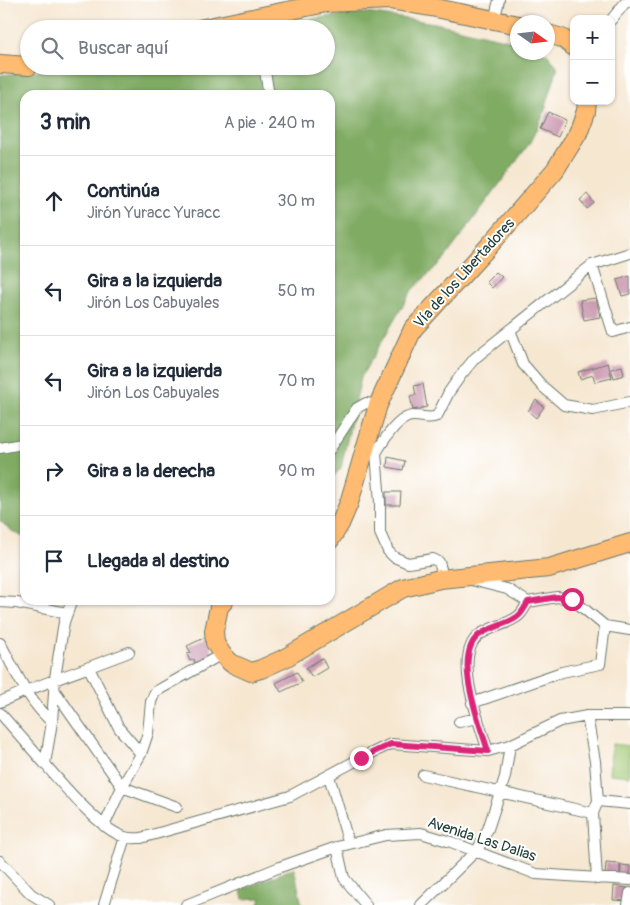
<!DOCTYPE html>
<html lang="es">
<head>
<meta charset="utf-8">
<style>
  :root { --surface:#fff; --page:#f6f6f7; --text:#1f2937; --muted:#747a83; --line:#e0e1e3 }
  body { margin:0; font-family:Pangolin,sans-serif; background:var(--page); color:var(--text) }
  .controls { position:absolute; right:15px; top:15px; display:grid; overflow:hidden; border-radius:10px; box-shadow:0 1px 4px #0004 }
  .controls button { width:45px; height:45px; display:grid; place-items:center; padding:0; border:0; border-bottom:1px solid var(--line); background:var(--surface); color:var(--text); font:25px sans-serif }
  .compass { position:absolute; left:510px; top:15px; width:45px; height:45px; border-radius:50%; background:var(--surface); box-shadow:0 1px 4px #0004; rotate:104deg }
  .stop { position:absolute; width:15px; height:15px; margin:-11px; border:4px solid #db2777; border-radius:50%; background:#fff }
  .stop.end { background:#db2777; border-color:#fff; box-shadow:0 1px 5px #0008 }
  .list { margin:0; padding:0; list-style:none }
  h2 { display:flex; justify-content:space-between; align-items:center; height:65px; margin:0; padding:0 20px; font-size:21px }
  h2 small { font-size:16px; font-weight:400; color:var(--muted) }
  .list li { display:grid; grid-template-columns:32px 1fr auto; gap:15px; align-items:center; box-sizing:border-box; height:90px; padding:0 20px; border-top:1px solid var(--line) }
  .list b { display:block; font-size:19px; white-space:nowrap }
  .list p { margin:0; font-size:16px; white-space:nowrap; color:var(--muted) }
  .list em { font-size:16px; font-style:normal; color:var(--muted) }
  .icon { flex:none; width:28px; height:28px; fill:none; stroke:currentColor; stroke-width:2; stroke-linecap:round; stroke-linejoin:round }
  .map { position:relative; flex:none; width:630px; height:905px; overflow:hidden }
  .search { position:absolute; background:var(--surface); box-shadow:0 1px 4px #0004; left:20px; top:20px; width:315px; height:55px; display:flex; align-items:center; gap:12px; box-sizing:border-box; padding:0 18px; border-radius:28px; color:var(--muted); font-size:19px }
  .panel { position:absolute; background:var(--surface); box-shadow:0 1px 4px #0004; left:20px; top:90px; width:315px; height:515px; border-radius:15px }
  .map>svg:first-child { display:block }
  .green { fill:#a0c671; stroke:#608252 }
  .forest { fill:#80ab63; stroke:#50744c }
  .building { fill:#cb99b1 }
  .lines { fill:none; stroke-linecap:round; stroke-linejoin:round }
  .street-casing { stroke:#6a786b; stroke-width:12 }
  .highway-casing { stroke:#6a786b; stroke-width:20 }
  .street { stroke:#fff; stroke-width:10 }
  .highway { stroke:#ffbb71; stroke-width:18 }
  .route { stroke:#db2777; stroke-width:6 }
  .labels { text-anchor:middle; stroke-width:4; stroke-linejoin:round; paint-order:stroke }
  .street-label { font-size:15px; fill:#1f3d34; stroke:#fff }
</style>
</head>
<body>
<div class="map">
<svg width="630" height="905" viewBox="0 0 630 905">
  <rect width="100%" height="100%" fill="#fff"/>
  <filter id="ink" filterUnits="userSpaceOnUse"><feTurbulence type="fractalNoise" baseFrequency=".02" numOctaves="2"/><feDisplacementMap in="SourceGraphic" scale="10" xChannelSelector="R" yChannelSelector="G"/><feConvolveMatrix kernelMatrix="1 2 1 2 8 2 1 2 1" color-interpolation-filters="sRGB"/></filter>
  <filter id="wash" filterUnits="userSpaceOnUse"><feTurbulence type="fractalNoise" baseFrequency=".0096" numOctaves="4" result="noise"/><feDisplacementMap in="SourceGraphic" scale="20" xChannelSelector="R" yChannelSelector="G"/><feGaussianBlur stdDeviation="1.12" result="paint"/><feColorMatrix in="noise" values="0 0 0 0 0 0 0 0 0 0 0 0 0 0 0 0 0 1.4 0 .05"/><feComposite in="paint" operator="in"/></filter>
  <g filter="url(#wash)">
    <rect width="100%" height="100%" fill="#f6e7d1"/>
    <!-- green -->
    <path class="green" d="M612 744 630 746V776L609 774Z"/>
    <!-- forest -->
    <path class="forest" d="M366 13 435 23 517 42 518 52 546 53 558 67 543 116 529 144 445 258 412 290 361 377 341 468 330 480V95H25V538L12 531 0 521V75L56 70 75 66H326V29H244L270 23Z
      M294 868 302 905H259L261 898 243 899 241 890Z"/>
    <g id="blocks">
      <!-- building -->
      <path class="building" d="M548 112 565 120 558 137 540 129Z
        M587 194 594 203 587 209 580 200Z
        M496 272 502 277 492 288 486 282Z
        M630 276V294L622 296 617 280Z
        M596 298 600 317 584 320 580 300Z
        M608 363 612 378 595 382 593 375 580 379 578 372Z
        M622 366 624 375 614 378 611 369Z
        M423 384 427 407 413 410 410 396 416 395 414 386Z
        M536 400 544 407 536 418 528 411Z
        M388 457 405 461 403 470 387 467Z
        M386 492H401L400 505H386Z
        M206 637 214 654 195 663 194 659 190 661 187 654 191 653 187 646Z
        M322 658 327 668 312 677 306 668Z
        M297 672 302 682 281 692 276 683Z
        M606 863 620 864V875L605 874Z
        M621 865 630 866V877L620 875Z
        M614 886 628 888 627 901 613 900Z"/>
    </g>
  </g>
  <g filter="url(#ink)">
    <use href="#blocks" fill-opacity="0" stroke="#6a786b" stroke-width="1"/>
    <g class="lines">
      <!-- street casing -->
      <g class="street-casing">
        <path id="street" d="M611 20 625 3 630 1
          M494 21 499 0
          M264 66 269 95
          M592 265 613 332 630 327
          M510 330 523 364 542 386 564 405 593 410 630 402
          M373 447 376 453 380 502V533L388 551 394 557 408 563 433 559 439 562 441 569 440 579
          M0 448 22 444
          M330 449 357 408 366 403 378 405
          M376 453C383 441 399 415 414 416 424 416 428 420 437 416L449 392 461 375 475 358 592 265 630 253
          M471 580 507 589 528 602 557 597 572 599 605 626 630 630
          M72 600 64 622 55 678 52 722 45 764C61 783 101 831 125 837 130 839 136 838 141 838L290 796 361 758 391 744 488 751 510 745 560 721 587 716H630
          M0 602 17 603 67 613
          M0 643C15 670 29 703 52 722
          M89 668 119 728 141 754
          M55 691 122 787 177 807
          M0 702C42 683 86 669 129 652
          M472 703 562 672 600 664 605 626
          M0 713 45 764
          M587 716 595 761 598 801 593 813 597 879
          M459 722 478 718
          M488 751C480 724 452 656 479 635 490 627 506 625 517 617 522 614 525 607 528 602
          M423 775 593 813
          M329 776 349 844
          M598 801 630 804
          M104 826 122 787 141 754 148 733 151 702 155 692 222 654
          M337 847 344 878 366 905
          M0 861 31 894 49 905
          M104 905 125 837
          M186 905 280 867 337 847 386 835 421 833 451 842 536 874 630 880
          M421 905 478 849 488 829 505 777 510 745
          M628 905 630 893"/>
      </g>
      <!-- highway casing -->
      <g class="highway-casing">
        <path id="highway" d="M199 29 326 3 389 0 436 8 518 25
          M548 34 562 38 574 47
          M0 64 29 66
          M330 540 340 524 349 503 378 405 413 329 489 246 555 170 578 133 586 111 587 101
          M225 600 219 607 214 631 215 643 222 654 231 663 251 672 261 669 285 658 403 588 440 579 549 568 630 543"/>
      </g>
      <!-- street -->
      <use href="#street" class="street"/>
      <!-- highway -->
      <use href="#highway" class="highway"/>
    </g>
  </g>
  <g class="lines" filter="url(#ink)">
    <!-- route -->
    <path class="route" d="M361 758 391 744 488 751C480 724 452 656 479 635 490 627 506 625 517 617 522 614 525 607 528 602L557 597 572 599"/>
  </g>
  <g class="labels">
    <!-- street labels -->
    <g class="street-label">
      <text transform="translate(464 273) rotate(-48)" y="5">Vía de los Libertadores</text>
      <text transform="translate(482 839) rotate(18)" y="5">Avenida Las Dalias</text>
    </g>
  </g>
</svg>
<div class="controls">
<button>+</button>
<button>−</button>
</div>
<svg class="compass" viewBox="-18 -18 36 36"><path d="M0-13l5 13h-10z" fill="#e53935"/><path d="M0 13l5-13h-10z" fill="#747a83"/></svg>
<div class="stop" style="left:572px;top:599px"></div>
<div class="stop end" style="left:361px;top:758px"></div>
<div class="search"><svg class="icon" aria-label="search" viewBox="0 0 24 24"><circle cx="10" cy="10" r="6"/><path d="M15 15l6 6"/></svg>Buscar aquí</div>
<section class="panel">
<h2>3 min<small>A pie · 240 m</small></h2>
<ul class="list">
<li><svg class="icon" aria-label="ahead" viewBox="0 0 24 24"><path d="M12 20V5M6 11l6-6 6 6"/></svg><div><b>Continúa</b><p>Jirón Yuracc Yuracc</p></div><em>30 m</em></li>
<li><svg class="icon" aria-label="left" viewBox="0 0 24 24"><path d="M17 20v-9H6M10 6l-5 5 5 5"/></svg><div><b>Gira a la izquierda</b><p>Jirón Los Cabuyales</p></div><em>50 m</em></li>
<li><svg class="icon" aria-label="left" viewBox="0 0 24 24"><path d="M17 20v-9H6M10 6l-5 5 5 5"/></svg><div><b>Gira a la izquierda</b><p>Jirón Los Cabuyales</p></div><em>70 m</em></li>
<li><svg class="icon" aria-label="right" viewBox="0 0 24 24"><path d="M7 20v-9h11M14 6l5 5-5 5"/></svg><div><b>Gira a la derecha</b></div><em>90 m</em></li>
<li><svg class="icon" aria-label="arrive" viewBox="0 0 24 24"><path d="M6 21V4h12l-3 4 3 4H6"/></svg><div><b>Llegada al destino</b></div></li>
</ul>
</section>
</div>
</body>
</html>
